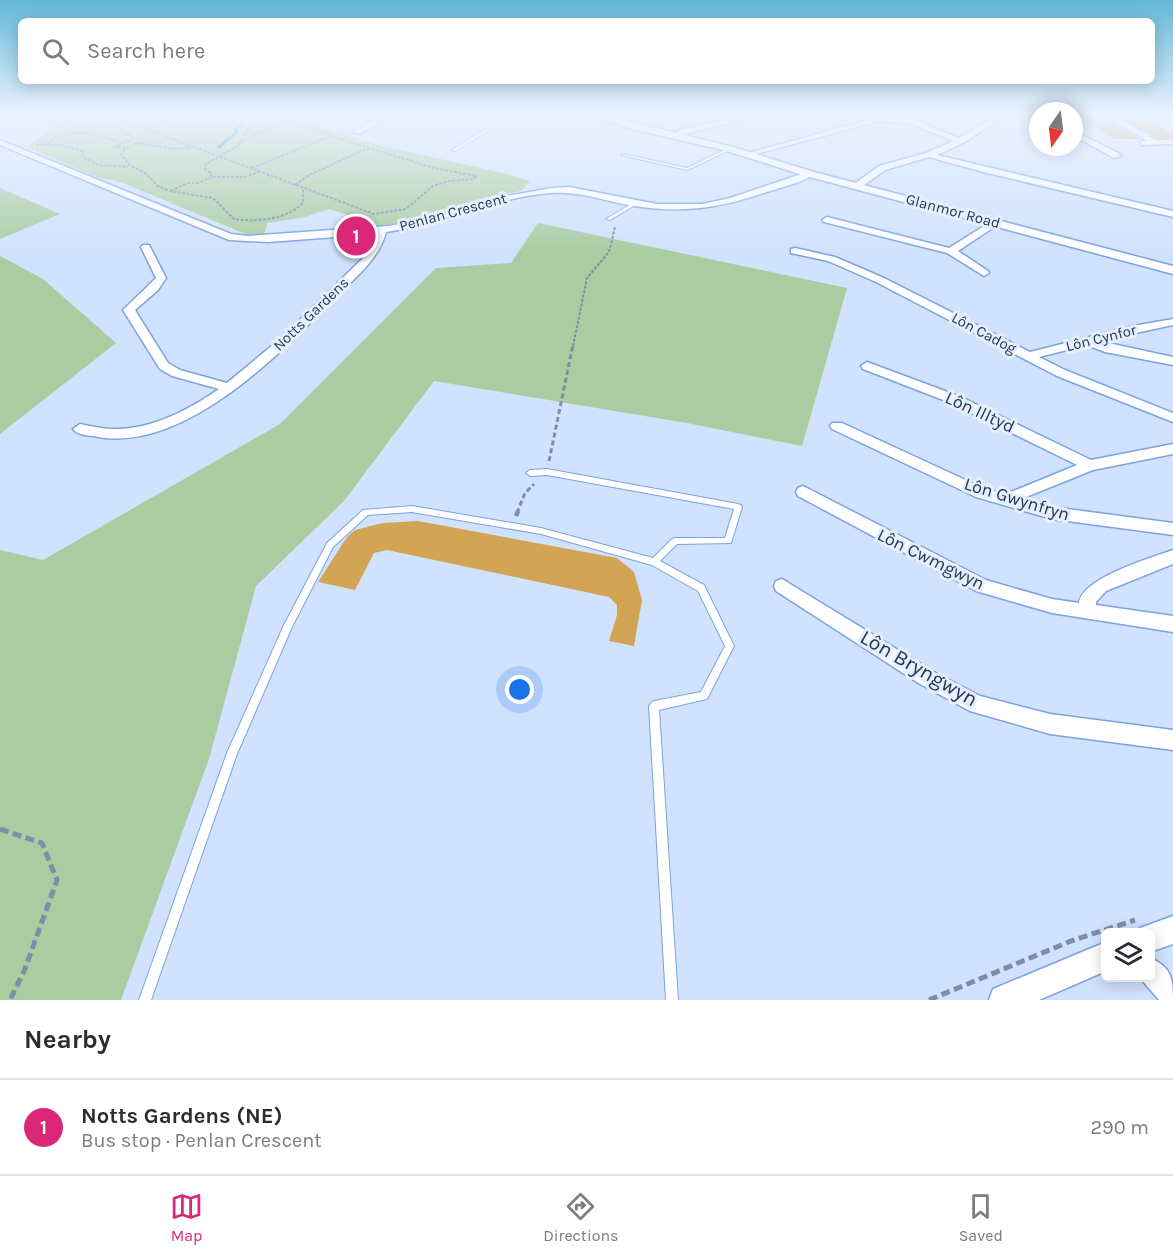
<!DOCTYPE html>
<html lang="en">
<head>
<meta charset="utf-8">
<style>
  :root { --surface:#fff; --page:#f7f7f7; --text:#2b2b33; --muted:#7c7c81; --line:#e1e1e2; --accent:#db2777 }
  body { margin:0; font-family:Karla,sans-serif; background:var(--page); color:var(--text) }
  .controls { position:absolute; right:18px; bottom:18px; display:grid; overflow:hidden; border-radius:9px; box-shadow:0 3px 15px #0003 }
  .controls button { width:54px; height:54px; display:grid; place-items:center; padding:0; border:0; border-bottom:2px solid var(--line); background:var(--surface); color:var(--text); font:30px sans-serif }
  .compass { position:absolute; left:1029px; top:102px; width:54px; height:54px; border-radius:50%; background:var(--surface); box-shadow:0 3px 15px #0003; rotate:194deg }
  .you { position:absolute; left:520px; top:690px; width:21px; height:21px; margin:-15px; border:4px solid #fff; border-radius:50%; background:#1a73e8; box-shadow:0 0 0 9px #1a73e833 }
  .badge { display:grid; place-items:center; width:39px; height:39px; border-radius:50%; background:var(--accent); color:#fff; font-size:20px; font-weight:700 }
  .pin { position:absolute; translate:-50% -50%; border:3px solid #fff; box-shadow:0 2px 6px #0006 }
  .list { margin:0; padding:0; list-style:none }
  h2 { display:flex; justify-content:space-between; align-items:center; height:78px; margin:0; padding:0 24px; font-size:26px }
  h2 small { font-size:20px; font-weight:400; color:var(--muted) }
  .list li { display:grid; grid-template-columns:39px 1fr auto; gap:18px; align-items:center; box-sizing:border-box; height:96px; padding:0 24px; border-top:2px solid var(--line) }
  .list b { display:block; font-size:22px; white-space:nowrap }
  .list p { margin:0; font-size:20px; white-space:nowrap; color:var(--muted) }
  .list em { font-size:20px; font-style:normal; color:var(--muted) }
  .icon { flex:none; width:33px; height:33px; fill:none; stroke:currentColor; stroke-width:2; stroke-linecap:round; stroke-linejoin:round }
  .map { position:relative; flex:none; width:1173px; height:1000px; overflow:hidden }
  .search { position:absolute; background:var(--surface); box-shadow:0 3px 15px #0003; left:18px; right:18px; top:18px; height:66px; display:flex; align-items:center; gap:15px; box-sizing:border-box; padding:0 21px; border-radius:9px; color:var(--muted); font-size:22px }
  .sheet { height:174px; background:var(--surface) }
  nav { display:flex; justify-content:space-around; align-items:center; box-sizing:border-box; height:84px; border-top:2px solid var(--line); background:var(--surface); font-size:16px; color:var(--muted) }
  nav a { display:grid; justify-items:center; gap:3px }
  nav .on { color:var(--accent) }
  .map>svg:first-child { display:block }
  .green { fill:#a9cca1 }
  .lines { fill:none; stroke-linecap:round; stroke-linejoin:round }
  .stream { stroke:#3295a1; stroke-width:3 }
  .building { fill:#d2a555 }
  .service-casing { stroke:#79a2e3; stroke-width:2 }
  .minor-casing { stroke:#79a2e3; stroke-width:3 }
  .tertiary-casing { stroke:#79a2e3; stroke-width:3 }
  .path-far3 { stroke:#7d8eaa; stroke-width:2; stroke-dasharray:3 1.5; stroke-linecap:butt }
  .path-far2 { stroke:#7d8eaa; stroke-width:3; stroke-dasharray:5 3; stroke-linecap:butt }
  .path-far1 { stroke:#7d8eaa; stroke-width:4.5; stroke-dasharray:7 4; stroke-linecap:butt }
  .path { stroke:#7d8eaa; stroke-width:5; stroke-dasharray:9 4.5; stroke-linecap:butt }
  .service { fill:#fff; fill-rule:evenodd }
  .minor { fill:#fff; fill-rule:evenodd }
  .tertiary { fill:#fff; fill-rule:evenodd }
  .labels { text-anchor:middle; stroke-width:6; stroke-linejoin:round; paint-order:stroke }
  .far-street-label { font-size:15px; fill:#273853; stroke:#e6effd }
  .street-label { font-size:18px; fill:#273853; stroke:#e6effd }
  .near-street-label { font-size:21px; fill:#273853; stroke:#e6effd }
</style>
</head>
<body>
<div class="map">
<svg width="1173" height="1000" viewBox="0 0 1173 1000">
  <rect width="100%" height="100%" fill="#d1e2fe"/>
  <!-- green -->
  <path class="green" d="M45 115H285L374 144 503 173 530 181 521 191 475 200 398 223 374 227 373 223 329 209 305 217 267 223 264 235 250 236 123 183 94 176 27 147 64 120Z
    M0 188 60 214 0 239Z
    M538 223 847 288 802 446 687 423 434 381 344 501 256 586 209 759 121 1000H0V550L43 560 280 424 436 268 511 263Z
    M0 256 43 279 116 343 0 434Z"/>
  <g class="lines">
    <!-- stream -->
    <path class="stream" d="M219 147 237 132 235 129 242 126 243 115"/>
  </g>
  <!-- building -->
  <path class="building" d="M1076 115H1103L1139 139H1114Z
    M1118 115H1139L1173 134V138H1157Z
    M418 521 617 558 634 572 642 600 634 646 609 641 617 615V605L609 597 387 550 374 553 355 590 318 582 347 537 355 530 383 523Z"/>
  <g class="lines">
    <!-- service casing -->
    <g class="service-casing">
      <path id="service" d="M508 115H512L498 125 455 151 452 150Z
        M729 148 732 149 687 170 621 155 623 154 687 168Z
        M636 201 640 202 610 220 606 219Z
        M547 469 738 504 741 505 742 507 731 543 677 544 660 561 704 585 734 646 707 699 659 710 678 1000H666L649 706 651 703 654 701 701 692 725 646 698 591 652 565 541 534 412 512 368 515 333 547 292 627 237 754 151 1000H139L227 753 284 625 327 543 363 510 412 506 541 528 653 558 672 539 675 538H725L734 509 547 475 530 476 526 473 530 470Z"/>
    </g>
    <!-- minor casing -->
    <g class="minor-casing">
      <path id="minor" d="M30 115H43L63 121 59 123Z
        M382 115H391L360 134 353 132Z
        M746 115H759L686 134 676 138 672 136 680 130Z
        M997 115H1006L963 143 937 155 1173 211V217L987 173 929 157 885 170 860 188H854V184L879 166 926 153 954 141 911 124 879 121 749 156 745 154 879 117 915 120 959 138Z
        M1105 115H1114L1156 140H1173V144L1141 145V141H1147Z
        M1074 131 1120 154 1121 156 1114 158 1074 136Z
        M0 140 231 234 248 236 388 226 418 221 501 197 552 188 569 187 657 204H702L730 198 807 172 814 174C802 183 782 187 767 192 718 209 680 214 628 205 603 200 577 191 551 193 495 197 442 224 386 232 379 260 353 279 334 299 279 355 184 452 98 437 90 435 78 436 73 429L80 424C91 426 102 429 113 429 150 430 189 410 219 389L172 376 160 369 123 310 156 278 141 247 143 245H149L166 278 158 290 135 310 168 363 180 370 227 383 280 339 363 258 373 246 377 234 268 242 229 240 0 145Z
        M827 217 949 248 992 221 1000 223 958 251 988 271 989 273 984 276 947 253 824 222 822 220Z
        M795 248 835 257 884 278 1030 352 1133 326 1173 319V325L1099 341 1173 357V365L1105 352 1087 345 1039 357 1065 370 1173 413V422L1057 376 876 282 828 261 791 253V249Z
        M867 362 961 397 1091 460 1173 444V454L1093 470 1021 499 1052 507 1173 523V535L1052 519 976 497 832 429 830 426 832 423H842L985 489 1006 494 1077 465 951 403 863 369 861 366Z
        M803 486 986 580 1052 599 1079 603C1082 578 1150 558 1173 550V564L1106 591 1096 602V605L1173 616V632L1052 613 976 591 798 496 796 492 798 488Z
        M782 579 934 672 980 696 1050 714 1173 730V750L1050 734 970 711 920 684 776 591 774 586 776 581Z
        M1150 958C1172 967 1173 980 1173 1000H1159L1141 979 1150 978Z"/>
    </g>
    <!-- tertiary casing -->
    <g class="tertiary-casing">
      <path id="tertiary" d="M591 115H604L733 147 814 172 1173 266V274L806 176 727 151 624 127Z
        M1173 916V944L1150 952V932H1138L1140 928Z
        M1106 942V971L1039 1000H989L993 989Z"/>
    </g>
    <!-- path-far3 -->
    <path class="path-far3" d="M119 119 374 214 406 209 433 186 449 181 474 179 476 176 434 168 331 136
      M156 119 166 122
      M127 122 118 128 131 136 134 141
      M156 132 170 115
      M128 141 137 143 130 148 115 147Z
      M241 142 281 123 272 118H260
      M137 143 176 149 192 147
      M47 144C71 125 95 134 122 143
      M36 145H60L82 151 83 157 99 165 128 167
      M124 149 121 155 130 165 145 173 158 186 170 191 213 198 234 219C255 222 289 220 303 202V188
      M252 168 331 136 280 117 256 116
      M211 177V173L205 169 206 164 238 146 256 116
      M295 185 309 175 368 148
      M171 191 187 183H198L211 177H245L259 172
      M573 346 587 278 609 252 615 227"/>
    <!-- path-far2 -->
    <path class="path-far2" d="M549 461 573 345
      M517 513 525 493 534 484"/>
    <!-- path-far1 -->
    <path class="path-far1" d="M516 516 518 511"/>
    <!-- path -->
    <path class="path" d="M0 829 42 843 57 880 25 969 10 1000
      M929 1000 1071 941 1135 920"/>
    <!-- service -->
    <use href="#service" class="service"/>
    <!-- minor -->
    <use href="#minor" class="minor"/>
    <!-- tertiary -->
    <use href="#tertiary" class="tertiary"/>
  </g>
  <!-- sky -->
  <linearGradient id="sky" x2="0" y2="1"><stop stop-color="#61b8d9"/><stop offset="0.45" stop-color="#eaf2ff"/><stop offset="1" stop-color="#eaf2ff" stop-opacity="0"/></linearGradient>
  <rect width="1173" height="255" fill="url(#sky)"/>
  <g class="labels">
    <!-- far-street labels -->
    <g class="far-street-label">
      <text transform="translate(953 211) rotate(15)" y="5">Glanmor Road</text>
      <text transform="translate(453 212) rotate(-15)" y="5">Penlan Crescent</text>
      <text transform="translate(311 314) rotate(-44)" y="5">Notts Gardens</text>
      <text transform="translate(984 333) rotate(28)" y="5">Lôn Cadog</text>
      <text transform="translate(1101 338) rotate(-14)" y="5">Lôn Cynfor</text>
    </g>
    <!-- street labels -->
    <g class="street-label">
      <text transform="translate(980 412) rotate(25)" y="6">Lôn Illtyd</text>
      <text transform="translate(1017 499) rotate(17)" y="6">Lôn Gwynfryn</text>
      <text transform="translate(931 559) rotate(26)" y="6">Lôn Cwmgwyn</text>
    </g>
    <!-- near-street labels -->
    <g class="near-street-label">
      <text transform="translate(919 668) rotate(30)" y="7">Lôn Bryngwyn</text>
    </g>
  </g>
</svg>
<div class="controls">
<button><svg class="icon" aria-label="layers" viewBox="0 0 24 24"><path d="M12 4l9 5-9 5-9-5zM3 14l9 5 9-5"/></svg></button>
</div>
<svg class="compass" viewBox="-18 -18 36 36"><path d="M0-13l5 13h-10z" fill="#e53935"/><path d="M0 13l5-13h-10z" fill="#7c7c81"/></svg>
<div class="you"></div>
<div class="pin badge" style="left:356px;top:236px">1</div>
<div class="search"><svg class="icon" aria-label="search" viewBox="0 0 24 24"><circle cx="10" cy="10" r="6"/><path d="M15 15l6 6"/></svg>Search here</div>
</div>
<section class="sheet">
<h2>Nearby<small></small></h2>
<ul class="list">
<li><span class="badge">1</span><div><b>Notts Gardens (NE)</b><p>Bus stop · Penlan Crescent</p></div><em>290 m</em></li>
</ul>
</section>
<nav>
<a class="on"><svg class="icon" aria-label="map" viewBox="0 0 24 24"><path d="M3 6l6-2 6 2 6-2v14l-6 2-6-2-6 2zM9 4v14M15 6v14"/></svg>Map</a>
<a><svg class="icon" aria-label="directions" viewBox="0 0 24 24"><path d="M12 3l9 9-9 9-9-9zM9 14v-3h6M13 9l2 2-2 2"/></svg>Directions</a>
<a><svg class="icon" aria-label="saved" viewBox="0 0 24 24"><path d="M7 4h10v16l-5-4-5 4z"/></svg>Saved</a>
</nav>
</body>
</html>
